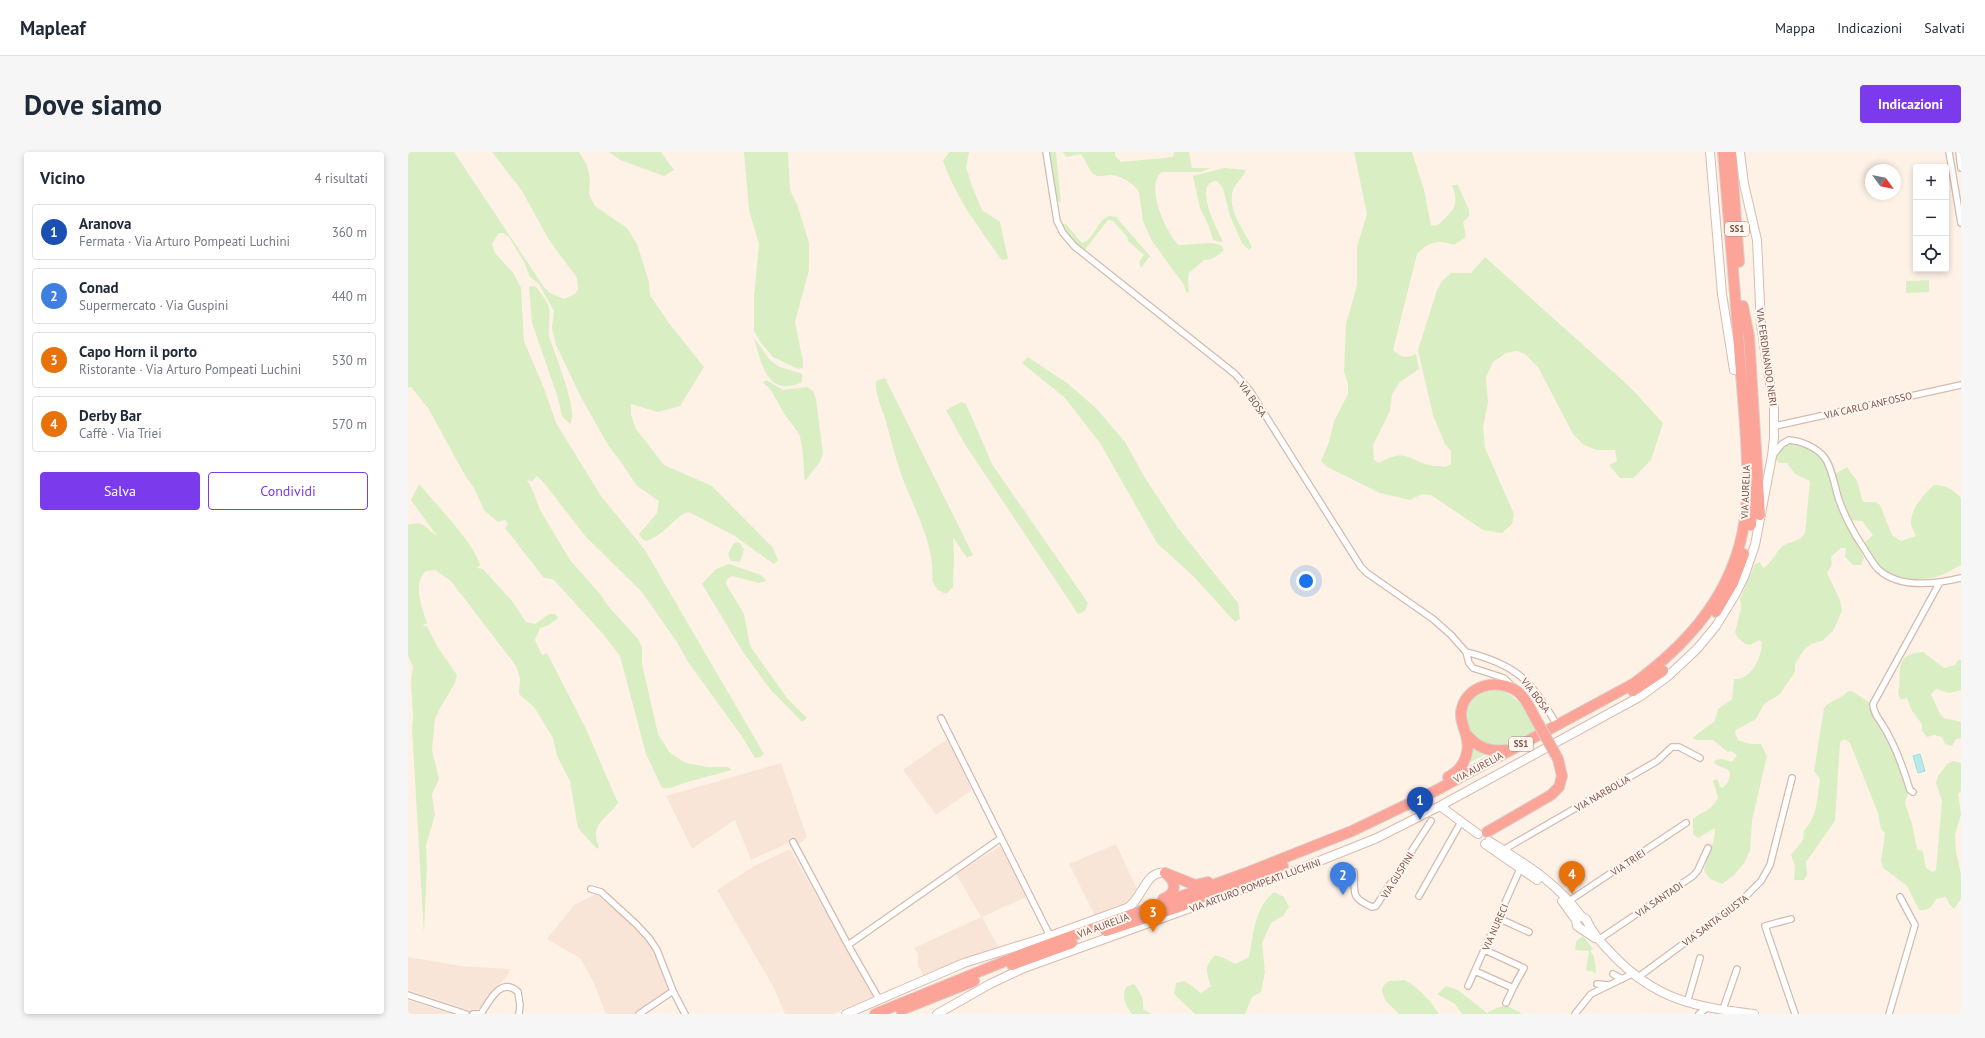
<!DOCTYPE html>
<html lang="it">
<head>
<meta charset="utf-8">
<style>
  :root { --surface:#fff; --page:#f6f6f7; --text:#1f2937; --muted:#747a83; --line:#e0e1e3; --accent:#7c3aed }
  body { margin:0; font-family:"PT Sans",sans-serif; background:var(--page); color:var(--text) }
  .controls { position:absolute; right:12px; top:12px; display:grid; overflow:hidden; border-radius:4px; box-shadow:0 2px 6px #0003 }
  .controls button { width:36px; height:36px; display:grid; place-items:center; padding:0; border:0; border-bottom:1px solid var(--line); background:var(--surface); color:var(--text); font:20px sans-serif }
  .compass { position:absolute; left:1457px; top:12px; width:36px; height:36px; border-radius:50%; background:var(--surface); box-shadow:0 2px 6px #0003; rotate:123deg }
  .you { position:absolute; left:898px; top:429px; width:14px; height:14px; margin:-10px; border:3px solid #fff; border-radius:50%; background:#1a73e8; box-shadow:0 0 0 6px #1a73e833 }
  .badge { display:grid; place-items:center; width:26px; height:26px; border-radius:50%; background:var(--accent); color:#fff; font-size:13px; font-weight:700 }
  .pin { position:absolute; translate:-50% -33px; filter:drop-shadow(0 1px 2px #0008) }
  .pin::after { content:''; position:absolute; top:21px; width:14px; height:12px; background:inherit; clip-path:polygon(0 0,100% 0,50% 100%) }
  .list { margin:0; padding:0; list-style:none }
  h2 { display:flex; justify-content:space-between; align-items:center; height:52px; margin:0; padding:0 16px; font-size:17px }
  h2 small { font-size:13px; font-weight:400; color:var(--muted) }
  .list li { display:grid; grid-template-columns:26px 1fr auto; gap:12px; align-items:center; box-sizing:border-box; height:56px; margin:0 8px 8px; padding:0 8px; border:1px solid var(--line); border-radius:4px }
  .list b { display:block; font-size:15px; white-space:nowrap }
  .list p { margin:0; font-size:13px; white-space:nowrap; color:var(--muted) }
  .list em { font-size:13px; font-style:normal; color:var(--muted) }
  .actions { display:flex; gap:8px; padding:12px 16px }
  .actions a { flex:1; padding:9px 0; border:1px solid var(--accent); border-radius:4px; text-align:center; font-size:14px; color:var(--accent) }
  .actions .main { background:var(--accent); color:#fff }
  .icon { flex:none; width:22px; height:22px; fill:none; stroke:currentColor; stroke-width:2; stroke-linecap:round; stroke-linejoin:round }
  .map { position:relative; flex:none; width:1553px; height:862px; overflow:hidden; border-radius:4px }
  header { display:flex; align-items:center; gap:24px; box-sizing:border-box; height:56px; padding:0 20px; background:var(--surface); border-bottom:1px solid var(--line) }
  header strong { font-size:19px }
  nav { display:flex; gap:22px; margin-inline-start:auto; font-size:14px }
  .intro { display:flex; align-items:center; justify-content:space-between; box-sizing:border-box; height:96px; padding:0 24px }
  h1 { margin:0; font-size:28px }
  .button { padding:10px 18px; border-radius:4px; background:var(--accent); color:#fff; font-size:14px; font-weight:700 }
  main { display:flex; gap:24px; padding:0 24px }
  aside { flex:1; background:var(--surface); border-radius:4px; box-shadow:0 2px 6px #0003 }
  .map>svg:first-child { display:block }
  .residential { fill:#f9e5d7 }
  .green { fill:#daeec3 }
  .water { fill:#b9eaea; stroke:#9edcdd }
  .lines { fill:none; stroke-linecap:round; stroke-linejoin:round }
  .street-casing { stroke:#d4baae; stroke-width:8 }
  .secondary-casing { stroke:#dabaad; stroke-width:10 }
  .highway-casing { stroke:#dacfcc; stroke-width:12 }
  .street { stroke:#fff; stroke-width:5.5 }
  .secondary { stroke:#fff; stroke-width:8 }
  .highway { stroke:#fda498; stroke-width:10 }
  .highway-bridge-casing { stroke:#dacfcc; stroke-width:12; stroke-linecap:butt }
  .highway-bridge { stroke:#fda498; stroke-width:10 }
  .labels { text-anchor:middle; stroke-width:4; stroke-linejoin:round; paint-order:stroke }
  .shield { fill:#fff6ef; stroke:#a3847a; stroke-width:1 }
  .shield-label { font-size:9px; font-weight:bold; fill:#7b5348 }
  .street-label { font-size:10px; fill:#7b5348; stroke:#fff6ef }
</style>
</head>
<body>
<header>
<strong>Mapleaf</strong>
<nav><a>Mappa</a><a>Indicazioni</a><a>Salvati</a></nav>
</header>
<div class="intro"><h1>Dove siamo</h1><a class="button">Indicazioni</a></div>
<main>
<aside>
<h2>Vicino<small>4 risultati</small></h2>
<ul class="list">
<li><span class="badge" style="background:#1a4fb4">1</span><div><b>Aranova</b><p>Fermata · Via Arturo Pompeati Luchini</p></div><em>360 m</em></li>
<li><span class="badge" style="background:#3f7fe0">2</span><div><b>Conad</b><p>Supermercato · Via Guspini</p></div><em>440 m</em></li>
<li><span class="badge" style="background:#e8710a">3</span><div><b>Capo Horn il porto</b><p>Ristorante · Via Arturo Pompeati Luchini</p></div><em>530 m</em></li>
<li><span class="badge" style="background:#e8710a">4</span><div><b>Derby Bar</b><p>Caffè · Via Triei</p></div><em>570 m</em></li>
</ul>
<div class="actions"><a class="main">Salva</a><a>Condividi</a></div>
</aside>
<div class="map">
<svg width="1553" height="862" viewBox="0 0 1553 862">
  <rect width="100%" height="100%" fill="#fef2e7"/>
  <!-- residential -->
  <path class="residential" d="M539 587 564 638 528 663 495 618Z
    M373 611 399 685 389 694 385 689 343 708 327 668 284 697 258 644Z
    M708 692 729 737 718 752 712 755 709 753 687 764 661 712Z
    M592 694 618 745 574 765 592 798 516 825 510 814V802L506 796 573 765 548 722Z
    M382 697 465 845 425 862H377L366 836 309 738 346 714Z
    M188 742 233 780 249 806 261 837 225 862H198L185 829 172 806 139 787 166 753Z
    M0 805 53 814 102 817 99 824 71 857 64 859 0 838Z
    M0 848 43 862H0Z"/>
  <!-- green -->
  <path class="green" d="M0 0H46L136 135 142 141 156 147 167 142 170 137 169 126 141 88 114 39 84 0H171L179 13 182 28 181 42 187 54 219 76 229 92 241 130 242 143 261 171 296 215 272 254 250 260 223 252V263L228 277 256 313 304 334 365 396 370 408 366 412 325 383 281 360C269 361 257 384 238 389L234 387 231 382 249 361 251 349 229 334 213 310 200 293 173 245 148 193 144 176 146 159 131 132 122 125 116 110 101 85 95 81H91L84 92 87 101 106 122 113 136 116 189 137 239 148 271 193 344 237 398 356 602 352 605 347 606 335 586 280 510 269 490 233 439 178 385 136 331 129 324 124 329 119 328 126 341 132 358 162 408 192 442 201 455 230 487 234 495V512L250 582 262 601 278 611 299 615H320L324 618 279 630 262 636H254L238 602 212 504 195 482 145 427 136 426 97 376 100 372 97 368 90 370 76 358 66 336 58 325 20 256 3 235 0 236Z
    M201 0H253L266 18 256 24 212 8Z
    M336 0H380L382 38 389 52 401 91V118L387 170 395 210V216L390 217 365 205 353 191 346 179V145L351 92 341 58Z
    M541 0H561L558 15 565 37 574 58 592 70 600 107 594 108 590 103C569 73 547 44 535 9Z
    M640 0H648L653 51C641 44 641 13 640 0Z
    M654 0H707V4L713 10 765 5 766 0H781L784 16H802L793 20H754C736 32 758 82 771 93L803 91 813 93 816 98C810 104 804 108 796 108L781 121 780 128 781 141 778 140 776 133 744 89 735 69 731 40C724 30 714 24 702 23 698 23 693 25 689 24 680 21 680 9 672 2L659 5Z
    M946 0H1004L1016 38 1023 74 1030 73C1045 58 1052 55 1044 33H1050L1061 58V64L1055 70 1058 85 1046 93C1031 87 1020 90 1009 102L985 198C992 205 999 207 1008 202L1011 217 992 230 984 242 982 259 965 293 966 308 971 311C999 295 1000 309 1025 314 1029 315 1032 313 1037 315L1043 312V299L1037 292 1025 263 1010 198 1029 138 1035 128 1043 121H1063L1077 105 1222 235 1255 271 1243 308 1225 326H1212L1201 313 1209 309 1207 298H1188L1176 293 1165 282 1130 215 1117 202 1109 199 1098 201 1085 210 1078 225 1080 250 1075 275 1077 296 1106 362 1104 372 1094 381 1075 378 1023 343 1014 342 1002 348 972 341 919 315 913 309 921 290 926 269 940 242V232L936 219 938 172 949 133V95L959 62Z
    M816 16 838 18C836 25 829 29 826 36 817 55 836 78 844 95L841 98 834 91 822 64 815 36 809 29C784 30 809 78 815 89L813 90 805 88 800 72 792 56 785 24Z
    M701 64 708 65 742 104 733 116 731 110 736 103 719 88 720 86 705 69 700 68 675 100 657 81 653 71 659 73 674 91C687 87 688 69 701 64Z
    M1521 128V140L1498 141V129Z
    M125 134 128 135C133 142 139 148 141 156 143 166 139 177 142 187 147 203 171 259 162 272L154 264 149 243 124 171 121 135Z
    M346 186 362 208 370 214 394 222V230C359 247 353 210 346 186Z
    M620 205 659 231 688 256 717 290 737 326 770 376 830 451 832 467 827 470 786 425 749 391 692 291 657 246 614 211Z
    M477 226 565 403 559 406 545 385 546 406 545 435 538 442 530 438 524 429C528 394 505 355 493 322 487 304 482 285 477 266 473 254 467 242 468 229Z
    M358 228 375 238 399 235 405 239 408 247 415 302 412 310 397 329C395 317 396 294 391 283 387 274 379 267 374 258 368 248 365 238 355 231Z
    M553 250 558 252 584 312 680 451 677 459 670 462 556 291 538 258Z
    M1385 290C1397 294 1407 298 1415 308L1440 373 1456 406 1453 413H1445L1437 405 1438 396H1433L1423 405 1424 413 1419 421 1432 448 1434 459 1425 479 1414 489 1403 492 1396 498 1387 512V520L1372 542 1356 552 1348 567 1328 578 1327 581 1330 588 1342 592H1353L1359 604 1344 668 1342 699 1336 711 1326 723 1314 732 1302 727 1296 719C1299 703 1307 693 1307 676L1290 686 1285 682V667C1296 658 1301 661 1310 646L1305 629 1308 627 1310 628 1312 635 1315 636 1321 628 1322 620C1317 614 1310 616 1306 610L1308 608 1314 607 1324 610 1329 603 1323 599 1320 600 1305 588H1289L1284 586 1307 569 1310 557 1324 547 1326 527C1343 529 1354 505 1354 490L1351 488 1342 493 1337 492 1330 486 1327 480 1333 457 1332 447 1347 412 1352 410 1355 416C1365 411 1367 399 1376 393 1385 388 1391 390 1397 381L1402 329 1387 322 1379 311H1371L1367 307C1371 298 1375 294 1385 290Z
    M1439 315 1449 329 1455 350H1467L1472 353 1484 383 1493 389 1508 384C1507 381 1503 375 1503 372 1502 357 1516 342 1526 333 1538 333 1545 337 1553 346V413C1545 417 1536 423 1528 425 1509 430 1484 427 1469 413 1463 408 1459 398 1455 392L1465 383 1454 369 1442 368 1428 332 1427 322Z
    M11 332C26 350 67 392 72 413L69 416 75 417 104 449 118 470 127 472 141 462H147L150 466 141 473 132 476 127 488 134 503 139 501 178 577 210 651C199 667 181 671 191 695L189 697 170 676 162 629 149 604 145 586 126 555 111 542 112 526 108 514 43 429 27 418 18 419C4 431 14 456 19 471L14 474H19L29 494 49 523 47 531 31 558 27 567 24 598 31 627 24 642 27 663 18 693 19 713 16 782 4 577 5 563 3 529 5 515 0 504V373C17 367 18 378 29 384L3 348Z
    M331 390 336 397 332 410 323 409 320 402 326 391Z
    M321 412 353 423 358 429 351 431 324 424 319 427 318 432 336 462 342 494 379 546 399 566 394 570 362 537 335 500 294 432 308 417Z
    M1515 500 1536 516 1547 513 1550 508H1553V538L1542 541 1528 537 1523 542 1532 562 1536 566 1553 570V586L1548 587 1544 594 1537 592 1534 585 1526 583 1519 585 1514 579V572L1504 559 1499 546 1493 548 1490 542C1495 522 1483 502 1515 500Z
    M1089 536C1112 546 1117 557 1129 577L1091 597 1066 589C1052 557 1054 545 1089 536Z
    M1440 539H1444L1462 551V558L1480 584 1499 630 1500 642 1497 651 1504 672 1509 697 1515 699 1518 716 1524 720 1528 718 1534 649 1528 631 1530 624 1539 612 1545 609 1553 611V639L1550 642 1553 662 1547 683 1548 700 1553 722V747L1546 757 1542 753 1538 745 1528 747C1524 755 1521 759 1511 758L1499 734 1475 716 1473 709 1477 681 1473 677 1470 661 1442 591 1437 587 1432 590 1427 669 1398 710 1399 723 1396 728H1386L1387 714 1383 703 1395 688 1396 678C1410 665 1409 645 1412 627L1406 619 1416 556C1423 547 1433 548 1440 539Z
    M1064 595 1078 602 1057 613Z
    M866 740 876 745 881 755 875 764 863 771 854 791 857 820 853 840 844 845 837 862H787L766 842 768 831 777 829 793 841 803 834C798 820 796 814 807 803L816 806 827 812 841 805C846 781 846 756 866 740Z
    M1175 784 1185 797 1182 799 1186 804 1188 821 1178 818 1181 799 1167 798 1168 789Z
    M997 828C1012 837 1022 848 1031 862H991L977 848 974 839 975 834 981 829Z
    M726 832C733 841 736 846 735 857L743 862H724C718 853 713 846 718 835Z
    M1038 834 1050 838 1079 861C1095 852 1098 852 1114 862H1054L1047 852 1029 842Z"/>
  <!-- water -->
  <path class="water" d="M1512 602 1517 619 1510 621 1505 604Z"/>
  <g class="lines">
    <!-- street casing -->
    <g class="street-casing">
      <path id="street" d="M638 0 649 69 655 81 666 94 827 222 842 239 953 415 959 421 1025 467 1043 483 1058 500 1061 511 1065 516 1096 526 1105 535
        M1541 0 1553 71
        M1551 0 1553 16
        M1367 274 1553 233
        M1365 303 1374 292 1381 288C1393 289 1408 295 1416 305 1424 314 1427 337 1431 348 1437 365 1445 380 1455 395 1460 402 1464 411 1470 417 1491 437 1528 432 1553 426
        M1058 500C1110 513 1123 529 1149 573
        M533 566 642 784
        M1505 640 1502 638C1495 615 1487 592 1474 572 1470 566 1465 560 1465 552L1532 430
        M385 690 440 793 471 847
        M1095 698 1249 609 1264 595H1271L1292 606
        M946 720C947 742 942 745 964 755L968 754 1023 669
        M183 737 193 740 228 772 241 786 249 798 265 839 277 862
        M1011 744 1053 670
        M1161 749 1278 671
        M1090 766 1121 780
        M1383 767 1357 774 1387 862
        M1190 788 1285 724 1290 718 1300 696
        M440 793 593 686
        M1067 819 1105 836 1116 816 1077 798
        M1205 822 1214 827
        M1229 826 1332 750 1353 729 1362 713 1384 626
        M1189 832 1200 833
        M1060 834 1112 717
        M0 843 58 862
        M1098 851 1105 836
        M1279 851 1292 806
        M1315 857 1329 817
        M65 862H72
        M73 862C81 849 93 824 110 840L112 853 111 862
        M231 862 265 839
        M1167 862 1183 842 1224 822
        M1291 862 1300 855
        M1481 862 1507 773 1492 745"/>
    </g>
    <!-- secondary casing -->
    <g class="secondary-casing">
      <path id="secondary" d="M1302 0 1314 142 1326 218
        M1032 654 1070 682
        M1081 689C1114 710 1150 731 1173 764L1178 767C1184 781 1194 792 1205 803 1248 848 1287 855 1346 862
        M1077 692 1129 728
        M1154 749 1168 768 1169 774 1187 786
        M438 862 556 811 642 784 719 756C734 748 738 717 757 721
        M529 862 582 832 616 816 899 714 969 686 1032 654 1233 544 1259 525 1289 497 1308 474 1327 443 1336 425 1347 393 1364 304 1366 286V257L1353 173 1349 88 1336 32 1332 0"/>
    </g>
    <!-- highway casing -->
    <g class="highway-casing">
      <path id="highway" d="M1323 0 1331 110
        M1335 154 1341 184 1352 363
        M1343 373 1346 333
        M1308 460 1325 431 1336 402
        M1225 539 1255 519
        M1058 582C1070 596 1081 600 1098 598
        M1040 625C1050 620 1057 611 1059 600 1063 586 1052 574 1053 561 1056 533 1090 525 1110 540 1119 547 1124 561 1130 571
        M1079 680 1143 643 1151 635 1154 624 1150 607
        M757 721 787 733 800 730
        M755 747C769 742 769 729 757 721
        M698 779 768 756 875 714
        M604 813 664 791
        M493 858 566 829
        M467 862 622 799 838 721 944 679 1027 639 1225 532C1290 485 1336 427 1339 343 1341 299 1335 252 1332 208 1327 138 1321 69 1315 0"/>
    </g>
    <!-- street -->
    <use href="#street" class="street"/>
    <!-- secondary -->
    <use href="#secondary" class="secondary"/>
    <!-- highway -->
    <use href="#highway" class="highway"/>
    <!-- highway-bridge casing -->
    <g class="highway-bridge-casing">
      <path id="highway-bridge" d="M1130 571 1150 607"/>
    </g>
    <!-- highway-bridge -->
    <use href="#highway-bridge" class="highway-bridge"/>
  </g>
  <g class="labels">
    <!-- shield labels -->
    <g class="shield">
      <rect x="1317" y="70" width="24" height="14" rx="3"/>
      <rect x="1101" y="585" width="24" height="14" rx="3"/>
    </g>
    <g class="shield-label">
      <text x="1329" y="80">SS1</text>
      <text x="1113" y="595">SS1</text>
    </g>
    <!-- street labels -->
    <g class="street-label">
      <text transform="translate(1359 205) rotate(82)" y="4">VIA FERDINANDO NERI</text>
      <text transform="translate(845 247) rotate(55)" y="4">VIA BOSA</text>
      <text transform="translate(1460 253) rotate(-13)" y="4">VIA CARLO ANFOSSO</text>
      <text transform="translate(1337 340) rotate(-88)" y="4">VIA AURELIA</text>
      <text transform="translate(1128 543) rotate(53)" y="4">VIA BOSA</text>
      <text transform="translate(1070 615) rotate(-28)" y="4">VIA AURELIA</text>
      <text transform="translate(1194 641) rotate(-30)" y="4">VIA NARBOLIA</text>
      <text transform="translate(1220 710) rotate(-34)" y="4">VIA TRIEI</text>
      <text transform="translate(989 723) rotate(-58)" y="4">VIA GUSPINI</text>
      <text transform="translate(847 733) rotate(-20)" y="4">VIA ARTURO POMPEATI LUCHINI</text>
      <text transform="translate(1251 747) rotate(-34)" y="4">VIA SANTADI</text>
      <text transform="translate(1307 768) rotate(-37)" y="4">VIA SANTA GIUSTA</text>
      <text transform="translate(695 773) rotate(-20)" y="4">VIA AURELIA</text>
      <text transform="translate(1087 775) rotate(-66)" y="4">VIA NURECI</text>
    </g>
  </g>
</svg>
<div class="controls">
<button>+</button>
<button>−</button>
<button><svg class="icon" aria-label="locate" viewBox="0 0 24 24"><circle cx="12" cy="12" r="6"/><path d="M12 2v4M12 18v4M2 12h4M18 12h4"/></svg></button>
</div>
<svg class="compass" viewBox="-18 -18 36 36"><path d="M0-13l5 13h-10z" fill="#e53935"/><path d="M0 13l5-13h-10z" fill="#747a83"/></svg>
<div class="you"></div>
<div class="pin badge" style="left:1012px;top:668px;background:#1a4fb4">1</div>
<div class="pin badge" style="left:935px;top:743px;background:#3f7fe0">2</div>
<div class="pin badge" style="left:745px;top:780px;background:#e8710a">3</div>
<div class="pin badge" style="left:1164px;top:742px;background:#e8710a">4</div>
</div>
</main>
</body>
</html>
